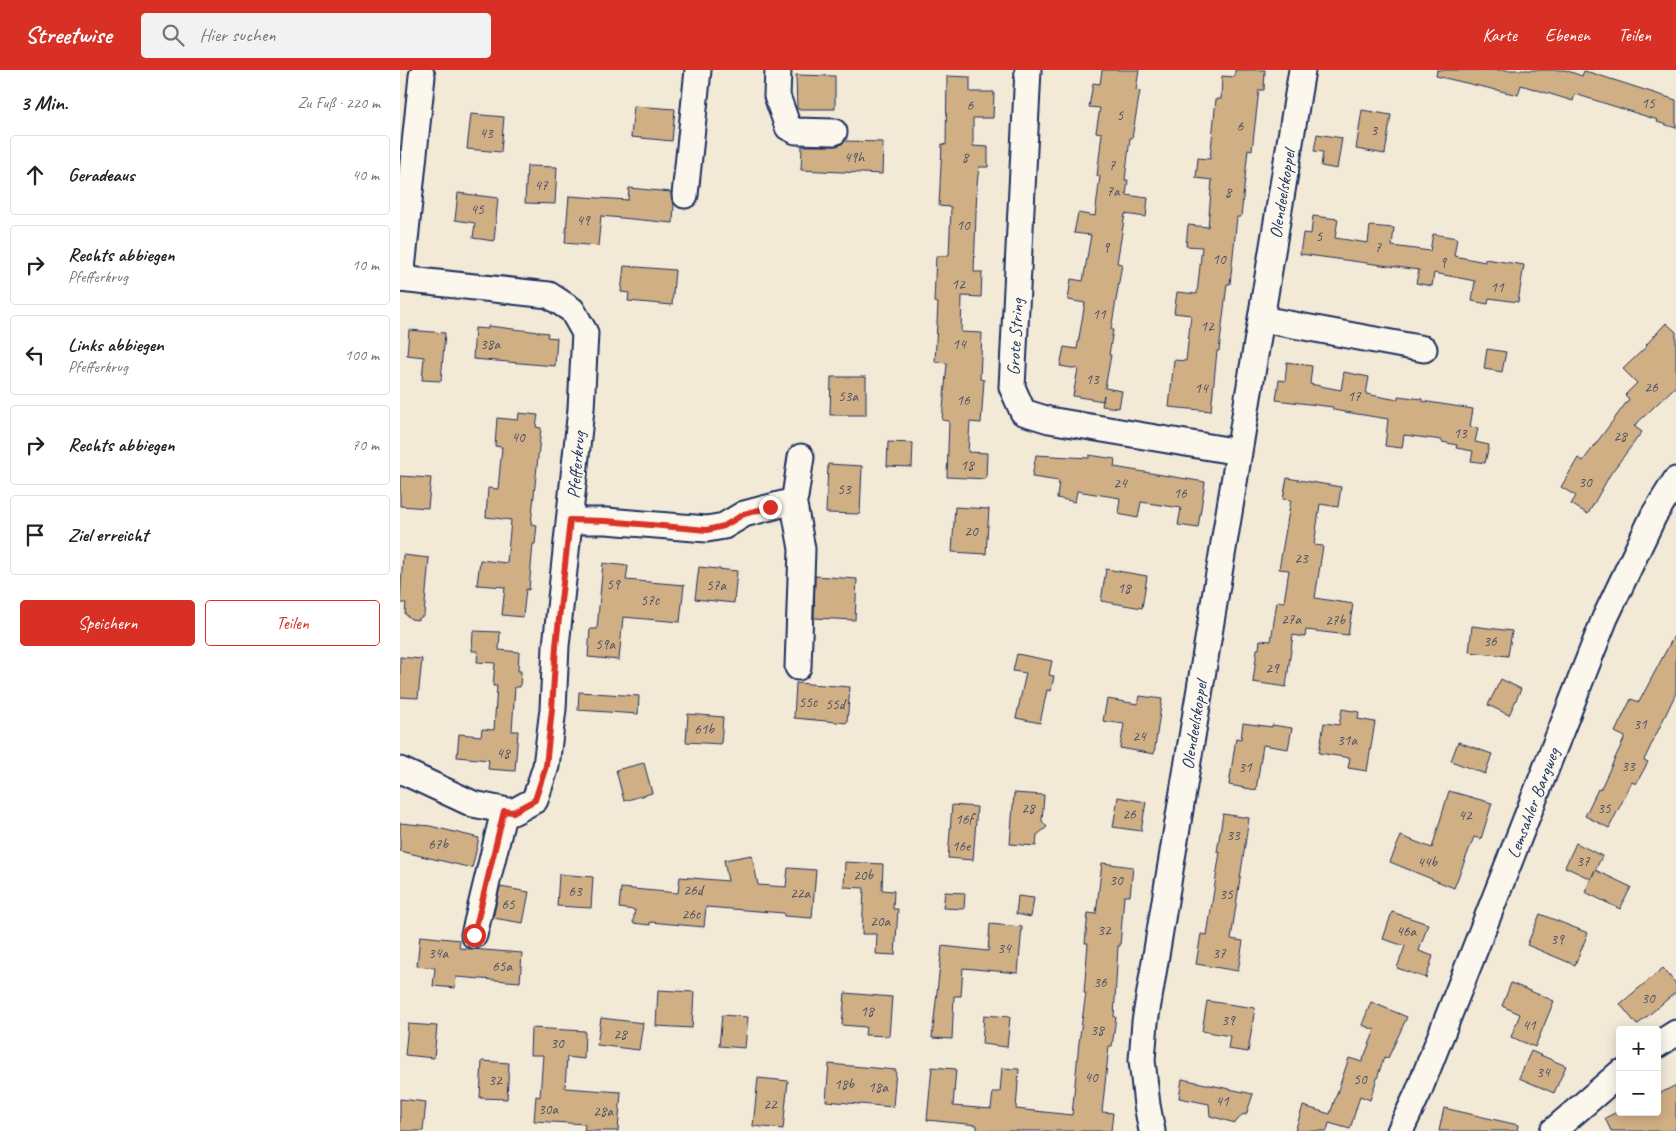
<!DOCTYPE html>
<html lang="de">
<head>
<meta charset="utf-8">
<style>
  :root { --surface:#fff; --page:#f2f2f2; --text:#222; --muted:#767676; --line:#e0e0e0; --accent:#d93025 }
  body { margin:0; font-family:Caveat,sans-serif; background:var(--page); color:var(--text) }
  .controls { position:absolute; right:15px; bottom:15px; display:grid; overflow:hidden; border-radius:5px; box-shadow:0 2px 12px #0003 }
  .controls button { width:45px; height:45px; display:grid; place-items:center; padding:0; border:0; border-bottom:1px solid var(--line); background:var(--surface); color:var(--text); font:25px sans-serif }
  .stop { position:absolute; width:15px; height:15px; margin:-11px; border:4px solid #d93025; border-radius:50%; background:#fff }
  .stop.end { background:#d93025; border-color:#fff; box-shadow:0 1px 5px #0008 }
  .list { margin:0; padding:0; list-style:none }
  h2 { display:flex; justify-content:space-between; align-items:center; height:65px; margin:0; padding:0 20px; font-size:21px }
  h2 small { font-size:16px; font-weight:400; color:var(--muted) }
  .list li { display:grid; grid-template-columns:32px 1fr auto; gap:15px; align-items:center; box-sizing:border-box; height:80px; margin:0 10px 10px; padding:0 10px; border:1px solid var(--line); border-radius:5px }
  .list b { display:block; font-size:19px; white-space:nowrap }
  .list p { margin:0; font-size:16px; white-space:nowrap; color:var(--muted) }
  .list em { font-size:16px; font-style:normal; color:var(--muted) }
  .actions { display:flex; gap:10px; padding:15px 20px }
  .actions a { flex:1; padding:11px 0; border:1px solid var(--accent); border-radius:5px; text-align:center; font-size:18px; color:var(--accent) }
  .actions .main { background:var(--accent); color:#fff }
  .icon { flex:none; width:28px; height:28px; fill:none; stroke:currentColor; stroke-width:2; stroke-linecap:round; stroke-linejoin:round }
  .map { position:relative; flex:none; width:1276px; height:1061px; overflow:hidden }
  header { display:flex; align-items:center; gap:30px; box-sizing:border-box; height:70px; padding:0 25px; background:var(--accent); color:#fff }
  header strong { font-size:24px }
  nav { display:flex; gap:28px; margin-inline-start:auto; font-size:18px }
  .search { width:350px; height:45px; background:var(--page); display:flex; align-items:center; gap:12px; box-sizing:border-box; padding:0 18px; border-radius:5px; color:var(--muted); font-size:19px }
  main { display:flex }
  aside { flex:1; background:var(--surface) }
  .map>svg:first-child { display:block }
  .building { fill:#d1af84; stroke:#1b2f5e }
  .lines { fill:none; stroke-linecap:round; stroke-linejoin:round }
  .minor-casing { stroke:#1b2f5e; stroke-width:29 }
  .minor { stroke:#fbf7ec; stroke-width:25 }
  .route { stroke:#d93025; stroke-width:6 }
  .labels { text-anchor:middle; stroke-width:4; stroke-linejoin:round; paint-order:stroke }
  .number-label { font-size:15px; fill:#484f68 }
  .street-label { font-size:18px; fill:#1b2f5e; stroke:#fbf7ec }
</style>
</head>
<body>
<header>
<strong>Streetwise</strong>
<div class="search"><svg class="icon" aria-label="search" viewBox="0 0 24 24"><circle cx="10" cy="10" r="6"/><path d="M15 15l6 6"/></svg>Hier suchen</div>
<nav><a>Karte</a><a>Ebenen</a><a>Teilen</a></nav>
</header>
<main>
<aside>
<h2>3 Min.<small>Zu Fuß · 220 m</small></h2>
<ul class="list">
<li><svg class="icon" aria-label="ahead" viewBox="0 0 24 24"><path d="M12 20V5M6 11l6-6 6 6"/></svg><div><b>Geradeaus</b></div><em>40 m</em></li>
<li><svg class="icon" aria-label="right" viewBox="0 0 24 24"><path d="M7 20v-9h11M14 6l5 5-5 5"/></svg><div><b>Rechts abbiegen</b><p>Pfefferkrug</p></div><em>10 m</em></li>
<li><svg class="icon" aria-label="left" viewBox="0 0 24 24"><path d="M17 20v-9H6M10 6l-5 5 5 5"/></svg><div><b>Links abbiegen</b><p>Pfefferkrug</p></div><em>100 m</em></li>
<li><svg class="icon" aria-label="right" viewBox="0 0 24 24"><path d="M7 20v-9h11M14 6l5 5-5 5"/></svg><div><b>Rechts abbiegen</b></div><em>70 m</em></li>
<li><svg class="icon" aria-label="arrive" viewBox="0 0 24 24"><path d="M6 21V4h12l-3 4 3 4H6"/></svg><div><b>Ziel erreicht</b></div></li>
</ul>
<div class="actions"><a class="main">Speichern</a><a>Teilen</a></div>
</aside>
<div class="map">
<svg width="1276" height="1061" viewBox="0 0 1276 1061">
  <rect width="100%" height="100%" fill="#f3e9d7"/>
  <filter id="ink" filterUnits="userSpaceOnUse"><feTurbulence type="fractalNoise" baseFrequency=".02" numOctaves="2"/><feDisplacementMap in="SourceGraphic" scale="10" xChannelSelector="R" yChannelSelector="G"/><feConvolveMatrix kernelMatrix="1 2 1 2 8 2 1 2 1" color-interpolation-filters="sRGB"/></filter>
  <g filter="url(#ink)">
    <!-- building -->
    <path class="building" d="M702 0H739L736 20 740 21 732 68H730L725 110H728L726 125 748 128 746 147 725 144 717 193 722 194 711 260H713L709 285H711L705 318 722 321 719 338 702 336 704 325 703 331 673 326 678 299 660 296 664 277 677 279 685 233 668 230 671 209 683 211 691 165 674 163 678 143 695 146 700 106H697L702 63 696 62 700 38 689 37 693 13 700 14Z
      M835 0H865L864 20H859L852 80 848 79 841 147H837L830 214H827L819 281H817L811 341 769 337 774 290 786 291 791 245 774 243 777 222 797 224 802 177 786 176 788 155 808 157 812 110 796 108 798 88 810 89 816 29H821L822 6 835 7Z
      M1037 0H1165L1182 6 1184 1 1192 3 1276 30V58L1257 52 1258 50 1175 24 1173 31 1121 15 1118 25 1036 6Z
      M396 5 435 6V39H397Z
      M547 6 570 7V22H594L593 48H573V76L588 77V97H579L577 114 574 202H582L581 227 562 226 561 262 582 263 580 309 584 310 581 353 570 352 568 382 587 383 586 409 547 407 549 351 542 350 547 293 535 292 538 233 534 232 536 186H549L551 137 539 136 542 74 546 75Z
      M234 36 275 39 272 71 231 67Z
      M962 40 991 45 985 84 956 79Z
      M71 44 104 47 101 82 67 79Z
      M917 64 942 68 937 99 921 96 923 82 914 81Z
      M445 71 483 72 482 104 401 100 402 76H434L440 75Z
      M127 96 157 97 155 134 125 133Z
      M229 118 271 122 272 130 274 134 273 153 201 146 198 176 165 173 169 126 228 130Z
      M58 123 98 128 94 171 73 168 75 153 55 150Z
      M913 146 938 149 935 168 968 173 970 156 994 158 992 176 1030 181 1033 164 1057 168 1054 186 1085 192V189L1124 195 1118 232 1089 228 1088 234 1072 231 1075 211 1034 203 1032 216 1016 213 1019 200 900 184 903 163 911 164Z
      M224 196 275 200 272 235 228 231 229 223 221 222Z
      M1266 253 1276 262V316L1234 356 1242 362 1211 403 1188 444 1171 434 1176 426 1161 417 1178 388 1183 391 1229 329 1225 325 1237 313 1223 299 1247 276 1246 275Z
      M88 256 148 263 147 267 157 268 155 296 73 289 75 258 88 259Z
      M9 260 45 263 41 311 22 310 24 287 7 285Z
      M1087 279 1106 282 1102 302 1084 299Z
      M887 292 912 296 910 314 941 320 944 302 969 307 966 324 998 330V326L1022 329V331L1073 339 1070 357 1078 358 1075 372 1089 375 1085 393 1071 391 1073 381 1056 378 1057 375 1042 372V370L1004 365 1002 378 985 376 988 349 933 340V337L876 330 879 310 885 311Z
      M431 307H466V345H430Z
      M119 343 138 345 136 357 141 358 131 454 137 455 135 474H133L129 520 126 519 123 547 102 545 105 517 77 515 80 490 107 493 111 450 86 447 88 418 98 419 102 377 95 376 97 348 118 350Z
      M488 372 513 373 512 397 487 396Z
      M636 385 689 388V385L715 389 714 397 805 412 798 458 778 455 781 438 741 432 738 448 718 444 720 428 677 421 675 432 657 428 659 411 632 407Z
      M428 394 462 396 460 444 426 443Z
      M0 406 31 408 28 438 0 436Z
      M887 408 941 417 938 437 920 434 914 475 923 476 915 528 953 534 948 565 906 560 905 567 893 565 886 617 853 612 857 579H859L860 570 871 571 877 531 884 532 889 500 879 499 891 430 883 429Z
      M555 437 589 439 586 484 552 482Z
      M3 485 29 488 24 545 17 550 11 549 5 544 6 533H0Z
      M203 493 228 496 226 510 284 515 280 552 223 547 219 590 188 587 190 559H197Z
      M299 497 337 501 334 533 295 529Z
      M706 499 747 506 742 538 701 531Z
      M415 506 457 509 455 550 414 548Z
      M1072 556 1112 561 1108 586 1069 582Z
      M73 561 100 562 99 580 119 582 118 601H121L120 617H115L112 661H118L115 701 88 699 89 690 57 687 59 664 81 666 82 659 94 660 97 616H93L95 593 77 592 78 581H72Z
      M1276 562V623L1244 690 1248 692 1236 714 1232 712 1209 758 1185 746 1198 719 1200 720 1225 667 1215 662 1231 629 1239 632Z
      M617 584 652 591 649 605 654 606 651 621 647 620 640 653 616 648 626 603 613 601Z
      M0 587 22 589 18 628 0 627Z
      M1101 609 1121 619 1109 645 1088 635Z
      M396 613 450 617 447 653 394 648Z
      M179 622 239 626 238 644 178 640Z
      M740 626 762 629 754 684 720 678 724 654 703 651 707 629 738 634Z
      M942 639 959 642 958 649 975 652 967 701 948 698 950 688 919 683 924 653 939 655Z
      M288 644 323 647 321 674 286 672Z
      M843 653 872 657V655L892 658 888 679 863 675 856 720 829 715 836 668 841 669Z
      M1058 672 1092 684 1085 704 1051 691Z
      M244 693 252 723 224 731 216 700Z
      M1049 721 1092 733 1081 769 1074 767 1054 818 990 792 1001 766 1032 778Z
      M614 723 644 725 642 751 647 757 637 765 636 776 610 774Z
      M718 727 746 732 741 761 713 757Z
      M552 735 577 737 573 790 548 788Z
      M823 744 849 748 831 869 843 871 838 901 796 894 801 864 807 865 820 782H817Z
      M0 753 30 756 79 768 72 798 0 781Z
      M1176 773 1202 786 1191 809 1165 797Z
      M352 785 358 815 386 817 388 798 416 800 412 848 384 846V843L306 837 304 857 250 852V855L233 853 235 840 219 838 221 818 278 823 280 807 328 811 324 790Z
      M445 792 483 794 482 820 494 821 493 839H498L495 885 476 884 477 864H462L464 818 444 817Z
      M702 793 733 797 730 826H724L720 876H718L714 947H716L712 976H709L702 1042 713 1043 711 1061H577V1055L527 1050 532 997 556 999 553 1036 591 1039 593 1022H600L602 998 619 999 616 1039 672 1045 679 972 686 923H684L688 873H685L688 843 696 844Z
      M1195 800 1231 817 1220 839 1185 822Z
      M159 804 193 807 191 838 157 836Z
      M100 817 129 822 123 853 93 848Z
      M545 822 565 823 564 839 543 838Z
      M618 826 634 828 631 847 616 844Z
      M992 842 1028 854 1019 881 1033 886 1026 908 997 898 1005 876 983 869Z
      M1140 844 1188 863 1175 895 1127 875Z
      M590 854 622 857 618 903 563 898 561 926H554L552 969 532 968 542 876 588 881Z
      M20 866 60 870 59 878 122 883 120 912 56 907 55 918 33 916 35 898 17 896Z
      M1263 898 1276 914V922L1237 955 1220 934Z
      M1111 913 1154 931 1135 977 1111 967 1120 944 1102 936Z
      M258 920 294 922 292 958 256 956Z
      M445 923 492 927 489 966 465 965 466 957 442 955Z
      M807 931 855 938 848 982 828 979 830 966 802 961Z
      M971 932 1007 947 988 988 984 987 970 1030 960 1026 950 1059 929 1053 927 1061H895L903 1036 930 1044 949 988 962 992 975 960 962 955Z
      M322 945 348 947 345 978 319 976Z
      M584 945 610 947 607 977 582 974Z
      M201 948 243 953 239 980 197 975Z
      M8 954 37 956 34 988 5 985Z
      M131 958 185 961 184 989 167 987 165 1018 221 1022 218 1061H184L185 1054 134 1051 136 1026 140 1027 143 985H130Z
      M1131 981 1166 996 1154 1023 1119 1008Z
      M82 991 109 993 107 1029 80 1028Z
      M429 994 496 1000 493 1037 426 1031Z
      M358 1008 388 1011 383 1059 353 1056Z
      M782 1009 853 1024 846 1045 843 1044 835 1053 810 1046 809 1034 779 1028Z
      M1276 1015V1061H1211L1205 1048 1217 1042H1257V1025Z
      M0 1029 26 1032 23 1061H0Z
      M1044 1038 1118 1055 1117 1061H1039Z"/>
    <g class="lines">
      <!-- minor casing -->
      <g class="minor-casing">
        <path id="minor" d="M378 0 377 26 388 57 396 61 434 62
          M628 0 612 317 623 342 649 350 839 382
          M285 125 298 0
          M0 209 149 225 172 240 185 263 181 339 156 576 153 639 146 696 135 730 113 742 73 734 0 700
          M1 209 22 6
          M861 249 1024 279
          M393 429 402 479 398 597
          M171 451H206L307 459 324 456 344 444 390 432 395 427 401 387
          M74 865 104 741
          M1257 975 1276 963
          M752 1061 747 1035 742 990 745 952 902 0
          M1000 1061 1018 1023 1071 889 1205 548 1254 445 1276 410
          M1153 1061 1220 1003"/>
      </g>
      <!-- minor -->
      <use href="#minor" class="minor"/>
    </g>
  </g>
  <g class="lines" filter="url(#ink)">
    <!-- route -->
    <path class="route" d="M74 865 104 741 113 742 135 730 146 696 152 639 156 576 170 450 206 451 307 460 324 456 344 444 370 437"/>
  </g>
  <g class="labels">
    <!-- number labels -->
    <g class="number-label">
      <text x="1248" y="38">15</text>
      <text x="570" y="40">6</text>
      <text x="720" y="50">5</text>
      <text x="840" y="61">6</text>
      <text x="974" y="65">3</text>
      <text x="86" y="68">43</text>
      <text x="454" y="92">49h</text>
      <text x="565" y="92">8</text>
      <text x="712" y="100">7</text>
      <text x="141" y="120">47</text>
      <text x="713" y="126">7a</text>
      <text x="828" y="127">8</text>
      <text x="77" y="144">45</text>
      <text x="183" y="155">49</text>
      <text x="563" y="160">10</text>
      <text x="919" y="171">5</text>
      <text x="706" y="182">9</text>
      <text x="978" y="182">7</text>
      <text x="819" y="194">10</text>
      <text x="1043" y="197">9</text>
      <text x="558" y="219">12</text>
      <text x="1097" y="222">11</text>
      <text x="699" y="249">11</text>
      <text x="807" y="261">12</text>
      <text x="90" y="279">38a</text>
      <text x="559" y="279">14</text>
      <text x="692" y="314">13</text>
      <text x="1251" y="322">26</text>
      <text x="801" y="323">14</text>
      <text x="448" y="331">53a</text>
      <text x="954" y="331">17</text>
      <text x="563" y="335">16</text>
      <text x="1060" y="368">13</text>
      <text x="1220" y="371">28</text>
      <text x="118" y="372">40</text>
      <text x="567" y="400">18</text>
      <text x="1185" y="417">30</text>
      <text x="720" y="418">24</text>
      <text x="444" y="424">53</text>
      <text x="780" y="428">16</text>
      <text x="571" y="466">20</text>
      <text x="901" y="493">23</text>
      <text x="213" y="519">59</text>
      <text x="316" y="520">57a</text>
      <text x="724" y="523">18</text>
      <text x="250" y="535">57c</text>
      <text x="891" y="554">27a</text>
      <text x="935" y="555">27b</text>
      <text x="1090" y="576">36</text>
      <text x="205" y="579">59a</text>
      <text x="872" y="603">29</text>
      <text x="408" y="637">55c</text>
      <text x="435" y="639">55d</text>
      <text x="1240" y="659">31</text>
      <text x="304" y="664">61b</text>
      <text x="739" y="671">24</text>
      <text x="947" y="675">31a</text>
      <text x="103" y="688">48</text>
      <text x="1228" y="701">33</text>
      <text x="845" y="702">31</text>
      <text x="628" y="743">28</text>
      <text x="1204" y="743">35</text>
      <text x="729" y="749">26</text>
      <text x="1065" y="750">42</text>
      <text x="564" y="754">16f</text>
      <text x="833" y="770">33</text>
      <text x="38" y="779">67b</text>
      <text x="561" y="781">16e</text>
      <text x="1183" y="796">37</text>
      <text x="1027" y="797">44b</text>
      <text x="463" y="810">20b</text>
      <text x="716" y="815">30</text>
      <text x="293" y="825">26d</text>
      <text x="175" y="826">63</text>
      <text x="400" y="828">22a</text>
      <text x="826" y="829">35</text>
      <text x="108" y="839">65</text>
      <text x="291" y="849">26c</text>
      <text x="480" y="856">20a</text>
      <text x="704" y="865">32</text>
      <text x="1006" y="866">46a</text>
      <text x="1157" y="874">39</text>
      <text x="604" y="883">34</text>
      <text x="38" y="888">34a</text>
      <text x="819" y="888">37</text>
      <text x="102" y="901">65a</text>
      <text x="700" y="917">36</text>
      <text x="1248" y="933">30</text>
      <text x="467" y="946">18</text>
      <text x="828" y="955">39</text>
      <text x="1129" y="960">41</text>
      <text x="697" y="965">38</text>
      <text x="220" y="969">28</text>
      <text x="157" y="978">30</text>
      <text x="1143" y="1007">34</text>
      <text x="691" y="1012">40</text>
      <text x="960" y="1014">50</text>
      <text x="95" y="1015">32</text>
      <text x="444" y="1019">18b</text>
      <text x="478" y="1022">18a</text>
      <text x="822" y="1036">41</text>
      <text x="370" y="1039">22</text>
      <text x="148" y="1044">30a</text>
      <text x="203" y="1046">28a</text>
    </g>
    <!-- street labels -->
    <g class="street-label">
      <text transform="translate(882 124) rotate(-81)" y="6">Olendeelskoppel</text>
      <text transform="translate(615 267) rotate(-87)" y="6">Grote String</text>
      <text transform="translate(176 395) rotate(-85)" y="6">Pfefferkrug</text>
      <text transform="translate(794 655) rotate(-81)" y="6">Olendeelskoppel</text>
      <text transform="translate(1133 733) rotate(-69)" y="6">Lemsahler Bargweg</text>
    </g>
  </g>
</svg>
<div class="controls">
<button>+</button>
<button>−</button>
</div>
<div class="stop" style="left:74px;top:865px"></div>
<div class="stop end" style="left:370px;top:437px"></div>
</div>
</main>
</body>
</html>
